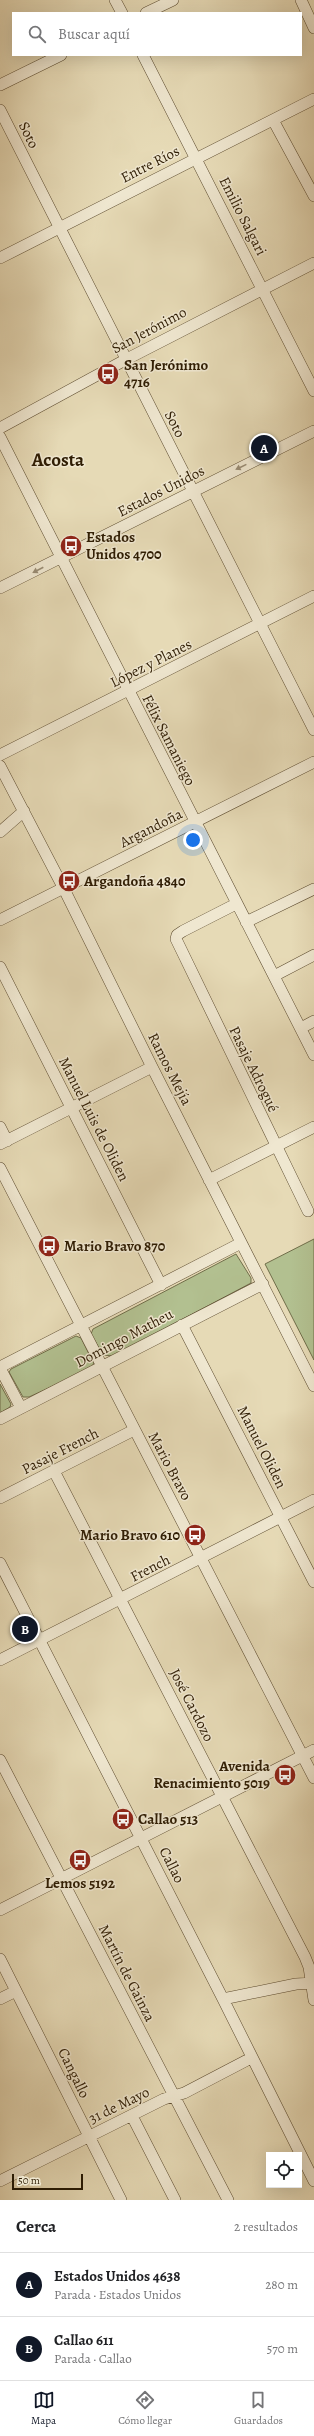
<!DOCTYPE html>
<html lang="es">
<head>
<meta charset="utf-8">
<style>
  :root { --surface:#fff; --page:#f2f2f2; --text:#202124; --muted:#757577; --line:#e0e0e0; --accent:#111827 }
  body { margin:0; font-family:Alegreya,serif; background:var(--page); color:var(--text) }
  .controls { position:absolute; right:12px; bottom:12px; display:grid; overflow:hidden; border-radius:0px; box-shadow:0 4px 16px #0002 }
  .controls button { width:36px; height:36px; display:grid; place-items:center; padding:0; border:0; border-bottom:1px solid var(--line); background:var(--surface); color:var(--text); font:20px sans-serif }
  .scale { position:absolute; left:12px; bottom:10px; width:71px; box-sizing:border-box; padding-left:4px; border:2px solid #2f1d04; border-top:0; font-size:11px; line-height:14px; white-space:nowrap; color:#2f1d04; -webkit-text-stroke:3px #efe7d0; paint-order:stroke }
  .you { position:absolute; left:193px; top:840px; width:14px; height:14px; margin:-10px; border:3px solid #fff; border-radius:50%; background:#1a73e8; box-shadow:0 0 0 6px #1a73e833 }
  .badge { display:grid; place-items:center; width:26px; height:26px; border-radius:50%; background:var(--accent); color:#fff; font-size:13px; font-weight:700 }
  .pin { position:absolute; translate:-50% -50%; border:2px solid #fff; box-shadow:0 1px 4px #0006 }
  .list { margin:0; padding:0; list-style:none }
  h2 { display:flex; justify-content:space-between; align-items:center; height:52px; margin:0; padding:0 16px; font-size:17px }
  h2 small { font-size:13px; font-weight:400; color:var(--muted) }
  .list li { display:grid; grid-template-columns:26px 1fr auto; gap:12px; align-items:center; box-sizing:border-box; height:64px; padding:0 16px; border-top:1px solid var(--line) }
  .list b { display:block; font-size:15px; white-space:nowrap }
  .list p { margin:0; font-size:13px; white-space:nowrap; color:var(--muted) }
  .list em { font-size:13px; font-style:normal; color:var(--muted) }
  .icon { flex:none; width:22px; height:22px; fill:none; stroke:currentColor; stroke-width:2; stroke-linecap:round; stroke-linejoin:round }
  .map { position:relative; flex:none; width:314px; height:2200px; overflow:hidden }
  .search { position:absolute; background:var(--surface); box-shadow:0 4px 16px #0002; left:12px; right:12px; top:12px; height:44px; display:flex; align-items:center; gap:10px; box-sizing:border-box; padding:0 14px; border-radius:0px; color:var(--muted); font-size:15px }
  .sheet { height:180px; background:var(--surface) }
  nav { display:flex; justify-content:space-around; align-items:center; box-sizing:border-box; height:56px; border-top:1px solid var(--line); background:var(--surface); font-size:11px; color:var(--muted) }
  nav a { display:grid; justify-items:center; gap:2px }
  nav .on { color:var(--accent) }
  .map>svg:first-child { display:block }
  .green { fill:#b2c090; stroke:#706e4a }
  .lines { fill:none; stroke-linecap:round; stroke-linejoin:round }
  .minor-casing { stroke:#5d4c30; stroke-width:12 }
  .minor { stroke:#efe7d0; stroke-width:11 }
  .oneway { fill:#998c74 }
  .labels { text-anchor:middle; stroke-width:3; stroke-linejoin:round; paint-order:stroke }
  .street-label { font-size:15px; fill:#2f1d04; stroke:#efe7d0 }
  .poi-label { font-size:15px; font-weight:bold; fill:#2f1d04; stroke:#efe7d0; text-anchor:start }
  .district-label { font-size:19px; font-weight:bold; fill:#2f1d04; stroke:#efe7d0 }
</style>
</head>
<body>
<div class="map">
<svg width="314" height="2200" viewBox="0 0 314 2200">
  <rect width="100%" height="100%" fill="#e6dab6"/>
  <filter id="stains"><feTurbulence type="fractalNoise" baseFrequency=".005" numOctaves="4"/><feColorMatrix values="0 0 0 0 .2 0 0 0 0 .09 0 0 0 0 .02 0 0 0 .5 -.17"/></filter>
  <radialGradient id="worn" r=".72"><stop offset=".6" stop-color="#630" stop-opacity="0"/><stop offset="1" stop-color="#630" stop-opacity=".3"/></radialGradient>
  <!-- green -->
  <path class="green" d="M314 1239V1360L265 1264Z
    M236 1254 251 1278V1283L113 1356 103 1355 91 1334 93 1329Z
    M76 1336 81 1338 92 1360 94 1363 90 1369 29 1397H23L9 1372 11 1369Z
    M0 1384 11 1404 10 1407 0 1413Z"/>
  <g class="lines">
    <!-- minor casing -->
    <g class="minor-casing">
      <path id="minor" d="M115 0 122 13
        M301 0 314 28
        M146 13 173 0
        M143 55 314 391
        M0 85 61 55
        M0 110 314 730
        M273 120 314 196
        M0 258 314 99
        M0 428 125 360 314 263
        M0 437 314 1055
        M0 588 314 431
        M0 755 314 596
        M0 766 64 889 152 1067 314 1386
        M0 832 24 811
        M236 904 183 931 177 935 176 939 308 1211
        M0 920 314 762
        M246 922 314 889
        M0 967 161 1285
        M274 976 314 955
        M301 1028 314 1021
        M0 1127 7 1141
        M0 1144 152 1067
        M0 1168 314 1778
        M209 1180 314 1127
        M182 1325 314 1582
        M0 1367 241 1243
        M0 1368 21 1408
        M0 1419 263 1284
        M54 1471 305 1957 309 1967 314 2000
        M0 1498 134 1430
        M0 1563 223 1999 314 2181
        M0 1660 314 1500
        M0 1760 228 2200
        M0 1910 314 1750
        M0 1959 121 2200
        M0 1999 16 1991
        M223 1999 296 1984 314 1983
        M132 2116 175 2200
        M0 2181 164 2099 184 2093 251 2058"/>
    </g>
    <!-- minor -->
    <use href="#minor" class="minor"/>
  </g>
  <!-- one-way arrows -->
  <defs><path id="oneway-solid" d="M-6-.8H1V-3.2L6.5 0L1 3.2V.8H-6Z"/></defs>
  <g class="oneway">
    <use href="#oneway-solid" transform="translate(241 467) rotate(154)"/>
    <use href="#oneway-solid" transform="translate(38 570) rotate(153)"/>
  </g>
  <!-- icons -->
  <defs>
    <g id="bus-disc" transform="scale(1.15)"><circle r="9.5" fill="#8f2418" stroke="#efe7d0"/><path d="M-5-6H5V4H4V6H2V4H-2V6H-4V4H-5ZM-3.5-4V0h7V-4ZM-3.5 1.2v1.5H-2V1.2ZM2 1.2v1.5H3.5V1.2Z" fill="#fff"/></g>
  </defs>
  <g fill-rule="evenodd">
    <use href="#bus-disc" x="108" y="374"/>
    <use href="#bus-disc" x="71" y="546"/>
    <use href="#bus-disc" x="69" y="881"/>
    <use href="#bus-disc" x="49" y="1246"/>
    <use href="#bus-disc" x="195" y="1535"/>
    <use href="#bus-disc" x="285" y="1775"/>
    <use href="#bus-disc" x="123" y="1819"/>
    <use href="#bus-disc" x="80" y="1860"/>
  </g>
  <g class="labels">
    <!-- street labels -->
    <g class="street-label">
      <text transform="translate(29 135) rotate(64)" y="5">Soto</text>
      <text transform="translate(150 164) rotate(-27)" y="5">Entre Ríos</text>
      <text transform="translate(243 216) rotate(63)" y="5">Emilio Salgari</text>
      <text transform="translate(149 330) rotate(-28)" y="5">San Jerónimo</text>
      <text transform="translate(175 424) rotate(63)" y="5">Soto</text>
      <text transform="translate(161 491) rotate(-27)" y="5">Estados Unidos</text>
      <text transform="translate(151 663) rotate(-27)" y="5">López y Planes</text>
      <text transform="translate(169 740) rotate(63)" y="5">Félix Samaniego</text>
      <text transform="translate(151 828) rotate(-27)" y="5">Argandoña</text>
      <text transform="translate(170 1069) rotate(63)" y="5">Ramos Mejía</text>
      <text transform="translate(254 1069) rotate(64)" y="5">Pasaje Adrogué</text>
      <text transform="translate(94 1119) rotate(63)" y="5">Manuel Luis de Oliden</text>
      <text transform="translate(124 1338) rotate(-28)" y="5">Domingo Matheu</text>
      <text transform="translate(262 1447) rotate(63)" y="5">Manuel Oliden</text>
      <text transform="translate(60 1451) rotate(-27)" y="5">Pasaje French</text>
      <text transform="translate(170 1466) rotate(62)" y="5">Mario Bravo</text>
      <text transform="translate(150 1568) rotate(-27)" y="5">French</text>
      <text transform="translate(192 1705) rotate(63)" y="5">José Cardozo</text>
      <text transform="translate(172 1865) rotate(63)" y="5">Callao</text>
      <text transform="translate(127 1973) rotate(63)" y="5">Martín de Gainza</text>
      <text transform="translate(74 2073) rotate(64)" y="5">Cangallo</text>
      <text transform="translate(119 2105) rotate(-26)" y="5">31 de Mayo</text>
    </g>
    <!-- poi labels -->
    <g class="poi-label">
      <text x="124" y="370">San Jerónimo<tspan x="124" dy="17">4716</tspan></text>
      <text x="86" y="542">Estados<tspan x="86" dy="17">Unidos 4700</tspan></text>
      <text x="84" y="886">Argandoña 4840</text>
      <text x="64" y="1251">Mario Bravo 870</text>
      <text x="180" y="1540" text-anchor="end">Mario Bravo 610</text>
      <text x="270" y="1771" text-anchor="end">Avenida<tspan x="270" dy="17">Renacimiento 5019</tspan></text>
      <text x="138" y="1824">Callao 513</text>
      <text x="80" y="1888" text-anchor="middle">Lemos 5192</text>
    </g>
    <!-- district labels -->
    <g class="district-label">
      <text x="58" y="466">Acosta</text>
    </g>
  </g>
  <rect width="100%" height="100%" filter="url(#stains)"/>
  <rect width="100%" height="100%" fill="url(#worn)"/>
</svg>
<div class="controls">
<button><svg class="icon" aria-label="locate" viewBox="0 0 24 24"><circle cx="12" cy="12" r="6"/><path d="M12 2v4M12 18v4M2 12h4M18 12h4"/></svg></button>
</div>
<div class="scale">50 m</div>
<div class="you"></div>
<div class="pin badge" style="left:264px;top:448px">A</div>
<div class="pin badge" style="left:25px;top:1629px">B</div>
<div class="search"><svg class="icon" aria-label="search" viewBox="0 0 24 24"><circle cx="10" cy="10" r="6"/><path d="M15 15l6 6"/></svg>Buscar aquí</div>
</div>
<section class="sheet">
<h2>Cerca<small>2 resultados</small></h2>
<ul class="list">
<li><span class="badge">A</span><div><b>Estados Unidos 4638</b><p>Parada · Estados Unidos</p></div><em>280 m</em></li>
<li><span class="badge">B</span><div><b>Callao 611</b><p>Parada · Callao</p></div><em>570 m</em></li>
</ul>
</section>
<nav>
<a class="on"><svg class="icon" aria-label="map" viewBox="0 0 24 24"><path d="M3 6l6-2 6 2 6-2v14l-6 2-6-2-6 2zM9 4v14M15 6v14"/></svg>Mapa</a>
<a><svg class="icon" aria-label="directions" viewBox="0 0 24 24"><path d="M12 3l9 9-9 9-9-9zM9 14v-3h6M13 9l2 2-2 2"/></svg>Cómo llegar</a>
<a><svg class="icon" aria-label="saved" viewBox="0 0 24 24"><path d="M7 4h10v16l-5-4-5 4z"/></svg>Guardados</a>
</nav>
</body>
</html>
